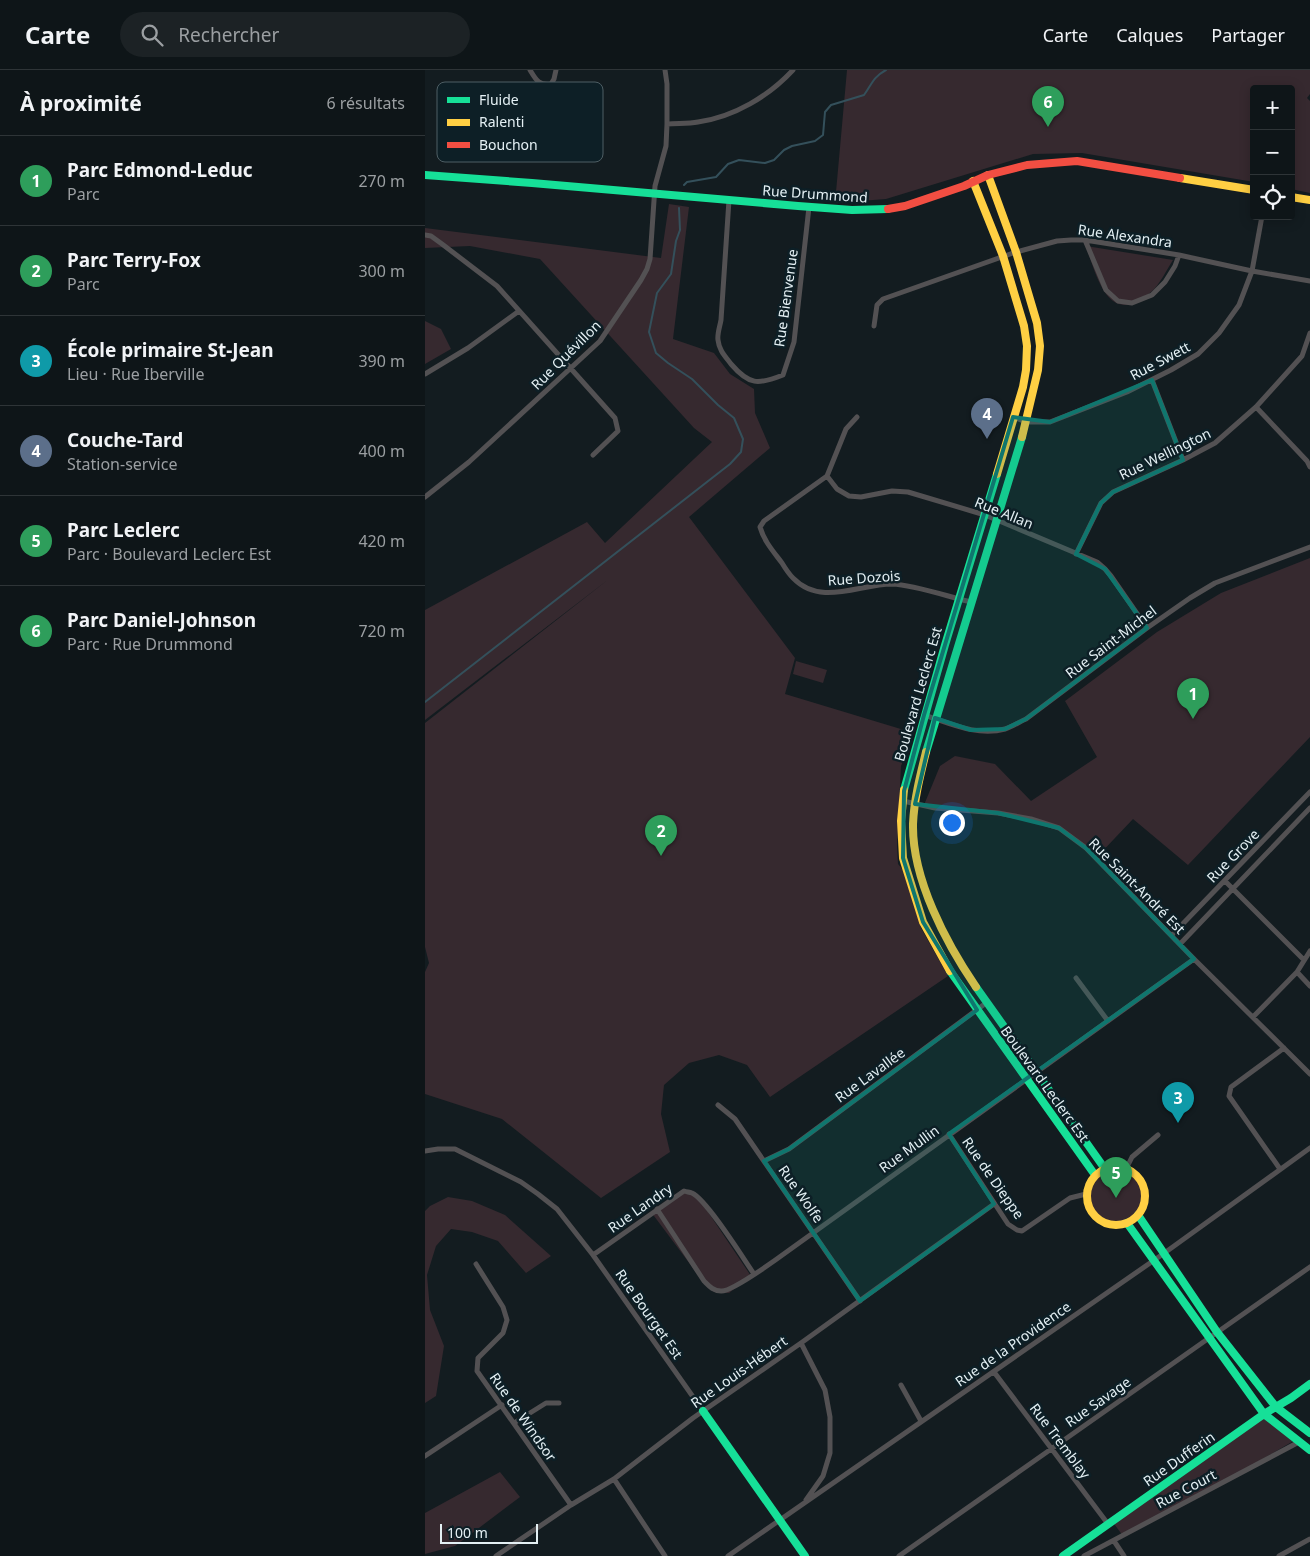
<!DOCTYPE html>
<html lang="fr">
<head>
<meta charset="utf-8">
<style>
  :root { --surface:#0e1518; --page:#1c2225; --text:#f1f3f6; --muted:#9b9fa2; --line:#2e3437; --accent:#d93025 }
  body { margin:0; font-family:"Noto Sans",sans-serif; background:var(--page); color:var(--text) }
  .controls { position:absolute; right:15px; top:15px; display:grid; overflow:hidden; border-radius:5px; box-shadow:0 2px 12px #0003 }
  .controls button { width:45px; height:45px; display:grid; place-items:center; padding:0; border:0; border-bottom:1px solid var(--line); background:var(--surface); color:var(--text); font:25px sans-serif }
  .scale { position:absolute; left:15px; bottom:12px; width:98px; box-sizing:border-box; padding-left:5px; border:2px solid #e4f0f4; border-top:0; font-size:14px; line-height:18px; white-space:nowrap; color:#e4f0f4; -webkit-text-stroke:4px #0d1f26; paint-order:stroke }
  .you { position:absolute; left:526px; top:752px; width:18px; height:18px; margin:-12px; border:4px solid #fff; border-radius:50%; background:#1a73e8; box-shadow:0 0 0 8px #1a73e833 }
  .badge { display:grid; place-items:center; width:32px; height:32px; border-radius:50%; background:var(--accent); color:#fff; font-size:16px; font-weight:700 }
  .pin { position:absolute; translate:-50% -41px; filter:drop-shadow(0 1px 2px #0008) }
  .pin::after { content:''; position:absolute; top:26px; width:18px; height:15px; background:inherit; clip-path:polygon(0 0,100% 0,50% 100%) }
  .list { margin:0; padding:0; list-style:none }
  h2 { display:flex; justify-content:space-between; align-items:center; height:65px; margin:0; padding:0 20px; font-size:21px }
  h2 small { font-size:16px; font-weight:400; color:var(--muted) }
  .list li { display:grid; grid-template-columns:32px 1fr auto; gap:15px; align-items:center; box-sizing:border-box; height:90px; padding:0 20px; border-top:1px solid var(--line) }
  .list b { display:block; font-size:19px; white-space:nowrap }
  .list p { margin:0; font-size:16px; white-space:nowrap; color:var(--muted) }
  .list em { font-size:16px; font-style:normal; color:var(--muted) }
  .icon { flex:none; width:28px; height:28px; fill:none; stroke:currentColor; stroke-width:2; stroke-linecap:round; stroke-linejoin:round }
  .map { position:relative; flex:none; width:885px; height:1486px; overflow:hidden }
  header { display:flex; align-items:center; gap:30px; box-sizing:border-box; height:70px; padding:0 25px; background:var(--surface); border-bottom:1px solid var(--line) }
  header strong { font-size:24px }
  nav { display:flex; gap:28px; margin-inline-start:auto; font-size:18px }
  .search { width:350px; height:45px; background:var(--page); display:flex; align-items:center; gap:12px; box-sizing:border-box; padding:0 18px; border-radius:28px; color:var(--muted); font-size:19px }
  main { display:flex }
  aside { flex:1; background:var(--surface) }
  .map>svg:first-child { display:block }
  .green { fill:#36292f }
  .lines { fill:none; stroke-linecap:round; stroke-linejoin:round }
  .stream { stroke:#34505b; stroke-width:2 }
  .street { stroke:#535153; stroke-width:5 }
  .fast { stroke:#16e098; stroke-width:8 }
  .slow { stroke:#ffcf43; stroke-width:8 }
  .jam { stroke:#f24e42; stroke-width:8 }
  .marked { fill:#0f766e; fill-opacity:0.2; stroke:#0f766e; stroke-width:4; stroke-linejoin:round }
  .labels { text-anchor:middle; stroke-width:5; stroke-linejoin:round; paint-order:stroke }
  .street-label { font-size:14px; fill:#e4f0f4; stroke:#0d1f26 }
  .key { fill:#0d1f26; stroke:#4e5e64; stroke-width:1 }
  .key-label { font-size:14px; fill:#e4f0f4 }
</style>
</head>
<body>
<header>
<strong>Carte</strong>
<div class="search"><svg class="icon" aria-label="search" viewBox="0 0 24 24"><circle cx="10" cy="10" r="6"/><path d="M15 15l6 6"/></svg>Rechercher</div>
<nav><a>Carte</a><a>Calques</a><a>Partager</a></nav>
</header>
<main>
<aside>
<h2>À proximité<small>6 résultats</small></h2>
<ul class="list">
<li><span class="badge" style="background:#2e9e5b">1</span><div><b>Parc Edmond-Leduc</b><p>Parc</p></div><em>270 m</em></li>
<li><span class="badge" style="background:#2e9e5b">2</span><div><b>Parc Terry-Fox</b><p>Parc</p></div><em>300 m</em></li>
<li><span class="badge" style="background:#0f9aa8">3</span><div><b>École primaire St-Jean</b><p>Lieu · Rue Iberville</p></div><em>390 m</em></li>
<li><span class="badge" style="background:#5c6f8a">4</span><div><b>Couche-Tard</b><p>Station-service</p></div><em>400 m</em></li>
<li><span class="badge" style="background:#2e9e5b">5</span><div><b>Parc Leclerc</b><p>Parc · Boulevard Leclerc Est</p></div><em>420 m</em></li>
<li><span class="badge" style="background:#2e9e5b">6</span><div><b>Parc Daniel-Johnson</b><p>Parc · Rue Drummond</p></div><em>720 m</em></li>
</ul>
</aside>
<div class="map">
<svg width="885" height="1486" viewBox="0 0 885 1486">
  <rect width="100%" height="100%" fill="#131c20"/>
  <!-- green -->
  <path class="green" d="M422 0H885V24L882 28 885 31V123L866 119V19H829V112L657 83 608 84 461 129 410 133Z
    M244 134 264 137 248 269 289 283 305 304 329 319 330 343 345 378 264 447 370 588 360 624 489 663 476 696 472 776 473 794 478 800 496 858 523 906 345 1027 322 995 294 985 264 993 239 1015 236 1044 245 1082 176 1128 77 1049 0 1024V902L4 893 0 877V653L184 509 0 650V540L162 452 180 473 287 372 269 358 115 189 45 176 0 178V158L236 188Z
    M661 176 748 190C742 199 734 216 726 222 684 259 672 208 661 176Z
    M0 251 16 259 26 279 0 294Z
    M885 488V667L763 795 708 749 671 788 634 758 606 749 499 735 515 696 530 686 570 694 606 731 672 687 640 631 732 562 796 523Z
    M371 591 402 600 398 613 368 604Z
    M662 1126a29 29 0 1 1 58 0a29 29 0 1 1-58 0Z
    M266 1120 279 1136 326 1206 304 1223 289 1222 280 1214 226 1142 259 1122Z
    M23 1127 47 1131 80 1145 126 1186 101 1203 73 1171 47 1162 26 1159 11 1176 2 1205 5 1240 19 1276 11 1326 0 1333V1141L5 1136Z
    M839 1344 870 1370 812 1404 698 1466 687 1451Z
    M75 1402 95 1427 30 1476 0 1484V1443Z"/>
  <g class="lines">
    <!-- stream -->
    <path class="stream" d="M259 115 262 112 291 107 303 94 314 90 340 93 349 90 359 80 367 76 390 71 398 65 400 42 406 35 439 25C447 14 448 7 461 0
      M0 632 305 394 316 382 318 369 309 348 293 335 267 309 243 293 231 283 224 262 232 223 246 204 251 171 255 160 254 138"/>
    <!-- street -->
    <path class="street" d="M105 0C111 10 114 16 126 14L129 9 131 0
      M242 54C252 53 263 54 273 52 309 47 344 26 368 0
      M304 130 296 250C295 256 292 264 293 270 294 280 300 286 306 294 324 315 333 315 358 305L369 272 384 137
      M0 165 6 166 17 174 72 216 190 348 193 361 168 385
      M660 170 681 220 693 231 707 233 727 225 740 212 750 196 754 185
      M449 256 452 235 458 229 591 182 632 171 646 170H660L754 185 827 201 885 211
      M0 304 43 278 94 241
      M727 310 758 390
      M831 337 882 391 885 397
      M432 347 421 359 402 406 339 451 335 457C339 471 348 481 357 493 360 498 364 504 368 508 396 537 434 514 467 514 490 515 524 527 546 532
      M588 347 601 352H625L702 322 746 300 773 284 794 263 814 235 827 201 837 146
      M402 406 412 419 424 426 436 427 467 421 483 422 560 445 672 492 680 499 686 506 722 558
      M0 427 44 392 175 271 216 210 222 199 225 189 230 116 241 76 242 54V14L240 0
      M651 484 676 433 688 422 758 390 790 373 831 337 877 286 885 263
      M499 645C524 653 553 667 580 659 587 657 594 652 601 649L722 558 765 528 790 513 885 477
      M478 731 510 738 573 743 606 749 634 758 661 778 769 889 885 1004
      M800 811 879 890
      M747 865 885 722
      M755 874 885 738
      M872 902 885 916
      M651 908 683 951
      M828 947 872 902 885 881
      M293 1035 310 1049 435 1231
      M524 1064 583 1154 592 1160 597 1161 645 1128 661 1124
      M0 1081 13 1079H30L96 1112 113 1124 132 1139 168 1185 278 1341
      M339 1091 364 1079 561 933
      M701 1099 707 1087 733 1065
      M855 1099 804 1026 806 1017 859 978
      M232 1139 279 1211C284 1216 288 1221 296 1221 305 1222 339 1198 349 1191L769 889
      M168 1185 259 1121C262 1122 264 1122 267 1123 282 1130 318 1188 329 1204
      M51 1194 78 1237 82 1250 78 1263 53 1288 52 1301 146 1435
      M376 1273 400 1320 405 1347V1383L398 1406 381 1430
      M569 1302 683 1454
      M476 1315 496 1351
      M89 1353 121 1333H134
      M0 1386 77 1335
      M189 1409 240 1486
      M689 1471 699 1486
      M71 1486 146 1435 189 1409 268 1348 376 1273 569 1134
      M303 1486 738 1184 885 1078
      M474 1486 885 1197
      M659 1486 874 1372
      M854 1486 885 1469"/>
    <!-- fast -->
    <path class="fast" d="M0 105 107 113 373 136 427 140 463 139
      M501 682 597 367
      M479 720 520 575 572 404
      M525 901 670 1105
      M551 917 680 1099
      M713 1145 792 1262 851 1337 885 1363
      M702 1153 839 1344 885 1380
      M278 1341 380 1486
      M638 1486 839 1344 866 1328 885 1314"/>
    <!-- slow -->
    <path class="slow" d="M563 105 591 182 612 253 615 276 613 300 597 367
      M755 108 829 120
      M548 111 578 186 599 256 602 276 601 300 598 317 572 404
      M866 127 885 130
      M501 682C495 706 489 730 488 754 487 809 521 873 551 917
      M479 720 476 751 478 788 498 852 525 901
      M662 1126a29 29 0 1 1 58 0a29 29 0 1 1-58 0Z"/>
    <!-- jam -->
    <path class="jam" d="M463 139 480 136 539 116 563 105 602 95 652 91 755 108"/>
  </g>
  <!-- marked area -->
  <path class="marked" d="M727 310 758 390 688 422 676 433 651 484 680 499 722 558 601 649 580 659 546 660 510 648 490 734 573 743 634 758 661 778 769 889 524 1064 569 1134 435 1231 339 1091 364 1079 552 940 498 852 478 788 479 721 499 645 588 347 625 352Z"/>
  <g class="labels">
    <!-- street labels -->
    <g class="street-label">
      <text transform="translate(390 124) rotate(4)" y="5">Rue Drummond</text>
      <text transform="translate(700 166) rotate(8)" y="5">Rue Alexandra</text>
      <text transform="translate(361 228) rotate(-82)" y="5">Rue Bienvenue</text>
      <text transform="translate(141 285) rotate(-45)" y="5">Rue Quévillon</text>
      <text transform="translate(735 291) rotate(-28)" y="5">Rue Swett</text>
      <text transform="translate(740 384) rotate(-26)" y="5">Rue Wellington</text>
      <text transform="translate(579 443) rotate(22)" y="5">Rue Allan</text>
      <text transform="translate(439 508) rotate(-4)" y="5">Rue Dozois</text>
      <text transform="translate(686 572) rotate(-37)" y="5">Rue Saint-Michel</text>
      <text transform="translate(493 624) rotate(-74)" y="5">Boulevard Leclerc Est</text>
      <text transform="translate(808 786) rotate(-46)" y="5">Rue Grove</text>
      <text transform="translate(712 816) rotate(45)" y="5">Rue Saint-André Est</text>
      <text transform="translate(445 1005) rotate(-36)" y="5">Rue Lavallée</text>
      <text transform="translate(620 1014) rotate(54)" y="5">Boulevard Leclerc Est</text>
      <text transform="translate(484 1079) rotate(-36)" y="5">Rue Mullin</text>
      <text transform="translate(568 1108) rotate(55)" y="5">Rue de Dieppe</text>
      <text transform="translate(376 1124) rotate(55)" y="5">Rue Wolfe</text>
      <text transform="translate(215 1138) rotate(-35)" y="5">Rue Landry</text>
      <text transform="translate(224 1244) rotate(55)" y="5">Rue Bourget Est</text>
      <text transform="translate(588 1274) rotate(-35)" y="5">Rue de la Providence</text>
      <text transform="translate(314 1302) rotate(-35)" y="5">Rue Louis-Hébert</text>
      <text transform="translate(673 1332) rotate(-35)" y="5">Rue Savage</text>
      <text transform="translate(98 1347) rotate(55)" y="5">Rue de Windsor</text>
      <text transform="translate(635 1371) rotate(53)" y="5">Rue Tremblay</text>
      <text transform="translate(754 1389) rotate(-35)" y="5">Rue Dufferin</text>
      <text transform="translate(761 1419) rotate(-28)" y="5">Rue Court</text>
    </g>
  </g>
  <!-- legend -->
  <rect x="12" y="12" width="166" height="80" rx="8" class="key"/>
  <rect x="22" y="27" width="23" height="6" fill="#16e098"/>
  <rect x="22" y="49" width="23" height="7" fill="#ffcf43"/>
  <rect x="22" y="72" width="23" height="6" fill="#f24e42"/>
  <g class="key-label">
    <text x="54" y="35">Fluide</text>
    <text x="54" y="57">Ralenti</text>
    <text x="54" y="80">Bouchon</text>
  </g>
</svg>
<div class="controls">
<button>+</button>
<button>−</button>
<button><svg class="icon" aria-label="locate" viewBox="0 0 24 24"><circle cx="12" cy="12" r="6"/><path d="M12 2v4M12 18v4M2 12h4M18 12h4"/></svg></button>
</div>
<div class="scale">100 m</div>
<div class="you"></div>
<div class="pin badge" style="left:768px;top:649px;background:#2e9e5b">1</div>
<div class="pin badge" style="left:236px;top:786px;background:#2e9e5b">2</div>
<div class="pin badge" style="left:753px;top:1053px;background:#0f9aa8">3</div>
<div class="pin badge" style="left:562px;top:369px;background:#5c6f8a">4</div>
<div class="pin badge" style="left:691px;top:1128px;background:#2e9e5b">5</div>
<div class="pin badge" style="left:623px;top:57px;background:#2e9e5b">6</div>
</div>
</main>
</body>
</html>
